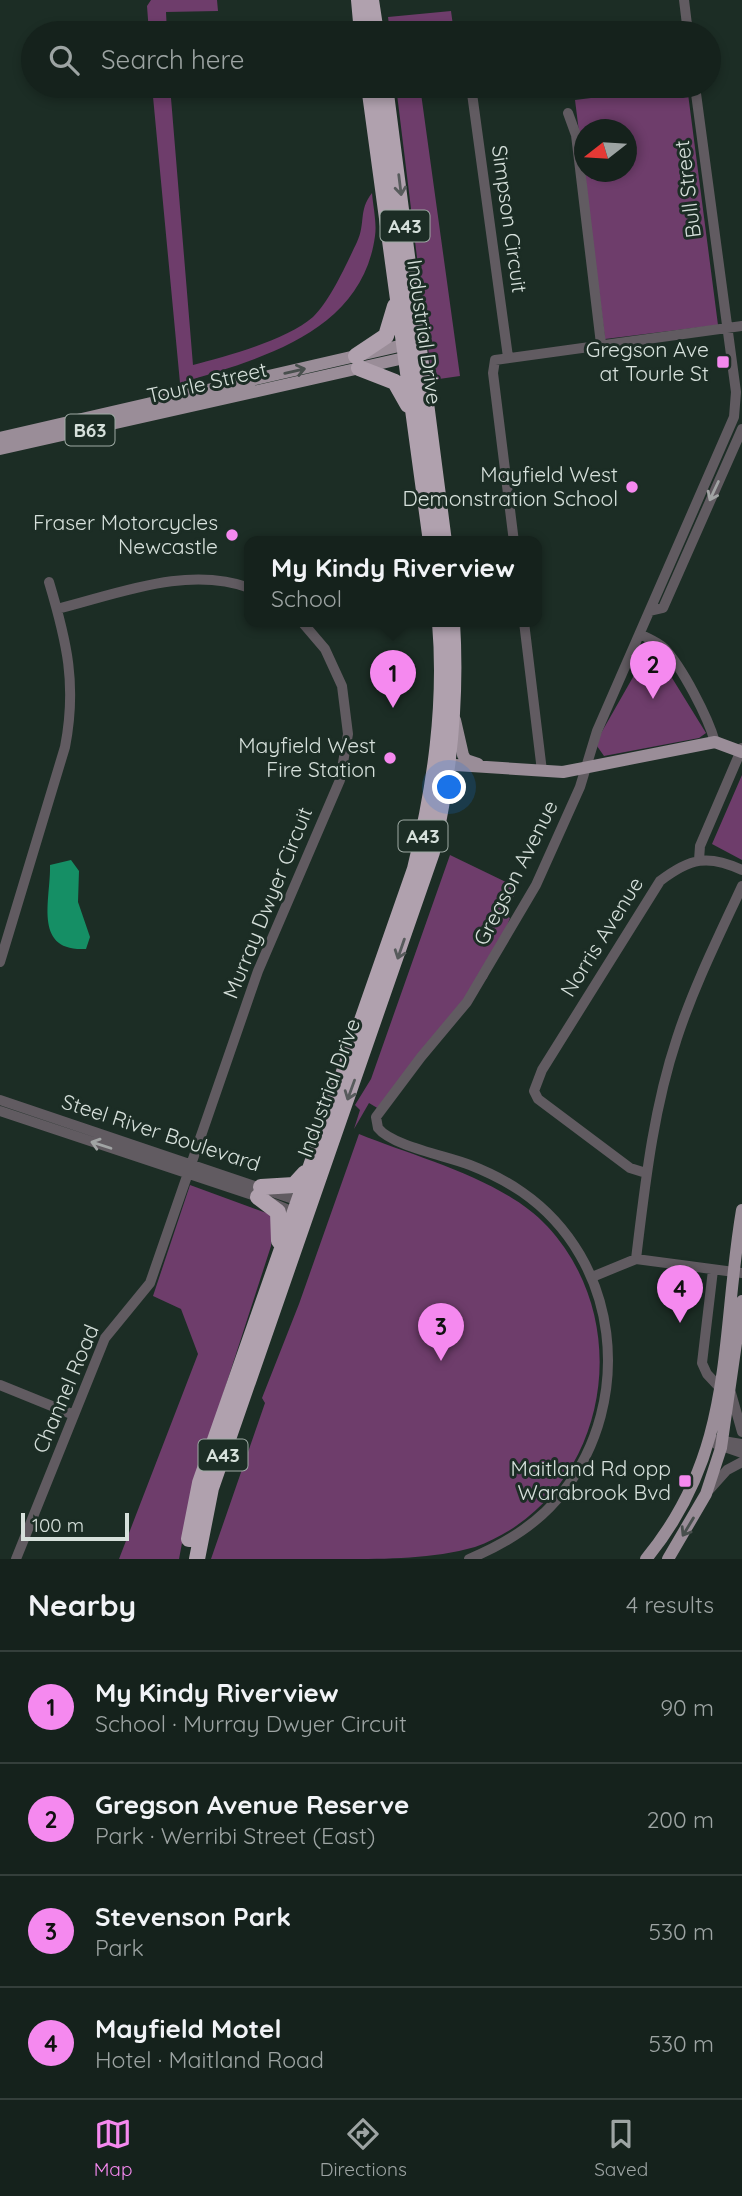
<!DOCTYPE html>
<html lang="en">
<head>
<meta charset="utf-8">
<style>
  :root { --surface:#15221c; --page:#1e2a25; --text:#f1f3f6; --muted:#9da4a3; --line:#343f3b; --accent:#f589ef }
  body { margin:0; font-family:Quicksand,sans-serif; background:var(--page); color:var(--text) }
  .compass { position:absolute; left:574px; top:119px; width:63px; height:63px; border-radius:50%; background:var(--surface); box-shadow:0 4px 10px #0003; rotate:253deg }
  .scale { position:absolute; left:21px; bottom:18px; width:108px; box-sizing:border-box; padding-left:7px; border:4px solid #d6e0db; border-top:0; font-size:19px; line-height:24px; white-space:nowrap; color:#d6e0db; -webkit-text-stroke:5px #1c2d25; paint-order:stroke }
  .you { position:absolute; left:450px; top:788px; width:24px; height:24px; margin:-18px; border:5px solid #fff; border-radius:50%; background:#1a73e8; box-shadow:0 0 0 10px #1a73e833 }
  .badge { display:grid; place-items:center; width:46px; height:46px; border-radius:50%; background:var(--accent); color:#111; font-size:23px; font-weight:700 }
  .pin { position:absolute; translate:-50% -58px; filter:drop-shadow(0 2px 4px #0008) }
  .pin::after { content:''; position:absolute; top:37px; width:24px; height:21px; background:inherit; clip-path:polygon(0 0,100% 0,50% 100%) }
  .popup { position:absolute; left:244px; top:536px; width:298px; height:91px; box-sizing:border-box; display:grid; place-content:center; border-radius:14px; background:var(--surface); filter:drop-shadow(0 2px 5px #0005); font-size:23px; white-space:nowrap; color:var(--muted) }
  .popup b { font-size:26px; color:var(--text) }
  .popup::after { content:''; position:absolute; left:50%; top:100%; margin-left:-14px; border:14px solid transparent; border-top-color:var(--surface) }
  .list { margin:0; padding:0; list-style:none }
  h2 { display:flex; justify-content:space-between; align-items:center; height:91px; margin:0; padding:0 28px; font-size:30px }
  h2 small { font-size:23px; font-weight:400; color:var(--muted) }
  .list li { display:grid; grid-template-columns:46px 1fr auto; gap:21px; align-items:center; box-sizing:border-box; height:112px; padding:0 28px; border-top:2px solid var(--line) }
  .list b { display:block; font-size:26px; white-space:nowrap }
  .list p { margin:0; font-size:23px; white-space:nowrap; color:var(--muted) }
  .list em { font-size:23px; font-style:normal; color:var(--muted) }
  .icon { flex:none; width:38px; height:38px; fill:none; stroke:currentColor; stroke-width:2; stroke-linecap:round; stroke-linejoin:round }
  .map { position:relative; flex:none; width:742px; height:1559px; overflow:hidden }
  .search { position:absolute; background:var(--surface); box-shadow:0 4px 10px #0003; left:21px; right:21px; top:21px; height:77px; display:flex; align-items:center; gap:18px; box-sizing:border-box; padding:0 24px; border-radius:38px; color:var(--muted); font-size:26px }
  .sheet { height:539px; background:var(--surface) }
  nav { display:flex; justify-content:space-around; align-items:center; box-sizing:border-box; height:98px; border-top:2px solid var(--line); background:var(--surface); font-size:19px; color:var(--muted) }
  nav a { display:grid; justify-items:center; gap:4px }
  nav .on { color:var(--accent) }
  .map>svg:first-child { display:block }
  .green { fill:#6e3d6b; fill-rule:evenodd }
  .water { fill:#158f65 }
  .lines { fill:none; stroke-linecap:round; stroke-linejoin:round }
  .minor { stroke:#615b61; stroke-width:10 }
  .major { stroke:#9a8d98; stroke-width:12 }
  .highway { stroke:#b0a1ae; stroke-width:16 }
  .oneway { stroke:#575b5c }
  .oneway2 { stroke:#484f4d }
  .oneway3 { stroke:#a1a4a4 }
  .poi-dot { fill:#f589ef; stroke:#1c2d25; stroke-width:2.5 }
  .labels { text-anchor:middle; stroke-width:6; stroke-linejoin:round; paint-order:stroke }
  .shield { fill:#1c2d25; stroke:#9eaaa4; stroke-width:2 }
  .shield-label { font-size:19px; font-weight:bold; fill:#d6e0db }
  .street-label { font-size:21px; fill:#d6e0db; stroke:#1c2d25 }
  .poi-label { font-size:21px; fill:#d6e0db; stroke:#1c2d25; text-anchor:end }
</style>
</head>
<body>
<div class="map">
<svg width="742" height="1559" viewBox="0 0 742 1559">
  <rect width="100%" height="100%" fill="#1c2d25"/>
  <!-- green -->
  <path class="green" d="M151 0H217L218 11 166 12 167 33H149L147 6Z
    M451 11 454 33H390L388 17Z
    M152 86H170L193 365C227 356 287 340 313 317 330 301 347 263 357 242 366 223 358 211 372 193 373 206 377 223 375 236 362 333 259 359 180 383Z
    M396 86H420L460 376 432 380Z
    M687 86 718 325 605 339 575 100ZM584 130H626V172H584Z
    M649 649 656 652 706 733 699 738 604 756 597 746 600 735Z
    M742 775V860L712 844Z
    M450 855 518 888 504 914 510 918 487 978 379 1109 369 1103 354 1129 360 1110 355 1105 371 1079Z
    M359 1134C418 1158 503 1179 547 1226 640 1326 606 1499 475 1547 433 1559 387 1559 343 1559 299 1559 255 1559 211 1559L265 1403 262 1398 299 1304Z
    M190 1185 272 1215 271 1246 192 1490 179 1559H119L198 1354 181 1309 153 1296Z"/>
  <!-- water -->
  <path class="water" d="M71 860 79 871 78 902 90 937 86 949C32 952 51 899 50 865Z"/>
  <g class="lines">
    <!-- minor -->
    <path class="minor" d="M684 0 688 33
      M471 86 508 357
      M568 113 576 135 601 344
      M514 542 493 373 495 360 742 326
      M57 609C118 594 187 565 250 588
      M650 611 663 608 742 429
      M524 622 542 771
      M640 634C647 638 658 642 664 648 682 667 708 717 715 742
      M699 860 700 846 742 748
      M0 962 65 747C77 685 67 642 49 582
      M534 1091 542 1070 660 881C690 858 708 854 742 870
      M534 1091 538 1099 630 1168 646 1173
      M0 1100 302 1202
      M0 1111 258 1197 299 1214
      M636 1259C645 1185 653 1110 677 1038 694 986 719 936 742 886
      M713 1270 702 1363 707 1374 721 1389
      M592 1277 636 1259 742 1273
      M0 1385 74 1415
      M731 1393 742 1432
      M717 1440 742 1444
      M716 1444 742 1453
      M710 1489 727 1470 742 1462
      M16 1559 105 1338 150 1283 258 971 340 780 348 734 342 686 325 649 302 622
      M469 1559C505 1544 539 1524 563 1492 635 1400 620 1260 522 1192 506 1181 488 1172 470 1165 447 1156 392 1146 378 1128L376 1117 421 1057 467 1002 536 885 580 787 597 731 734 417 736 392 695 86"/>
    <!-- major -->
    <path class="major" d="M0 438 412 343
      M0 449 413 356
      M455 720 463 755 466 760 478 764
      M440 764 563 772 715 742 742 752
      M646 1559C736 1450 720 1340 742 1210
      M668 1559 706 1494 721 1448 742 1301"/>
    <!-- highway -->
    <path class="highway" d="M359 0 362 33
      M371 0 376 33
      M369 86 431 542
      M385 86 444 542
      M356 356 386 336 395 306
      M359 368 395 382 408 405
      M261 1187 294 1185 305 1173
      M258 1197 278 1212 279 1241
      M189 1539 200 1483 415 869C435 787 447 706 440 622
      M197 1559 211 1488 432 852C449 776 457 701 452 622"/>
  </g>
  <!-- one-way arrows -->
  <defs><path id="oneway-shaft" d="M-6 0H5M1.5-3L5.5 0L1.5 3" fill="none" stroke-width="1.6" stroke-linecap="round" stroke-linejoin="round" transform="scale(1.75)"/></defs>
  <g class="oneway">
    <use href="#oneway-shaft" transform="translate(400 185) rotate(83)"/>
    <use href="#oneway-shaft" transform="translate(401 949) rotate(109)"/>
    <use href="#oneway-shaft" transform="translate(351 1090) rotate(110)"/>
  </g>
  <g class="oneway2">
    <use href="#oneway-shaft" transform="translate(295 371) rotate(-13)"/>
    <use href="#oneway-shaft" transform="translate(688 1527) rotate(121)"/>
  </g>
  <g class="oneway3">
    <use href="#oneway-shaft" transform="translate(714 491) rotate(115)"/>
    <use href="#oneway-shaft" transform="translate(101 1145) rotate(-162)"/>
  </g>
  <!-- markers -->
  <g class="poi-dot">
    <rect x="716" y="355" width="14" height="14" rx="3.5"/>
    <circle cx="632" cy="487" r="7"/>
    <circle cx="232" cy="535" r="7"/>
    <circle cx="390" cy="758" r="7"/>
    <rect x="678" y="1474" width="14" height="14" rx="3.5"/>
  </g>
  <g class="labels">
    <!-- shield labels -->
    <g class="shield">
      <rect x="380.5" y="210.5" width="49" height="31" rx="5"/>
      <rect x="65.5" y="414.5" width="49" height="31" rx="5"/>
      <rect x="398.5" y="820.5" width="49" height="31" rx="5"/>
      <rect x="198.5" y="1439.5" width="49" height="31" rx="5"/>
    </g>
    <g class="shield-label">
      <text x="405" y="233">A43</text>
      <text x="90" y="437">B63</text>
      <text x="423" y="843">A43</text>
      <text x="223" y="1462">A43</text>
    </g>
    <!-- street labels -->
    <g class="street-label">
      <text transform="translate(688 189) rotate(-97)" y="7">Bull Street</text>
      <text transform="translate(509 219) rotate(82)" y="7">Simpson Circuit</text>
      <text transform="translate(424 332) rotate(82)" y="7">Industrial Drive</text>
      <text transform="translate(207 383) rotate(-13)" y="7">Tourle Street</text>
      <text transform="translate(516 873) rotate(-63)" y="7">Gregson Avenue</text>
      <text transform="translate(268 903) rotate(-68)" y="7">Murray Dwyer Circuit</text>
      <text transform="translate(602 937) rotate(-58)" y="7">Norris Avenue</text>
      <text transform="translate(329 1088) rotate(-70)" y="7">Industrial Drive</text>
      <text transform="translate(161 1133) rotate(18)" y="7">Steel River Boulevard</text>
      <text transform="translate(66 1389) rotate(-67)" y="7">Channel Road</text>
    </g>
    <!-- poi labels -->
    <g class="poi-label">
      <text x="709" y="357">Gregson Ave<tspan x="709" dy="24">at Tourle St</tspan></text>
      <text x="618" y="482">Mayfield West<tspan x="618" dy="24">Demonstration School</tspan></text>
      <text x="218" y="530">Fraser Motorcycles<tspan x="218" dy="24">Newcastle</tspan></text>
      <text x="376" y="753">Mayfield West<tspan x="376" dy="24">Fire Station</tspan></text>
      <text x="671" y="1476">Maitland Rd opp<tspan x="671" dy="24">Warabrook Bvd</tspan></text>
    </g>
  </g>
</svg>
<svg class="compass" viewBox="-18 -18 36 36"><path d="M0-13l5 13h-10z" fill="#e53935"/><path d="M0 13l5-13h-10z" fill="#9da4a3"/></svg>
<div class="scale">100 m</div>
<div class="you"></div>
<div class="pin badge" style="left:393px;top:708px">1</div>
<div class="popup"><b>My Kindy Riverview</b>School</div>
<div class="pin badge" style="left:653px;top:699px">2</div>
<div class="pin badge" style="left:441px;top:1361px">3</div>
<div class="pin badge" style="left:680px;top:1323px">4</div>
<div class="search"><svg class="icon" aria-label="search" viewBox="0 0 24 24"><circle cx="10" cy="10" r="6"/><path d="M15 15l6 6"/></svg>Search here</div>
</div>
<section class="sheet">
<h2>Nearby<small>4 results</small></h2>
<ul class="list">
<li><span class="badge">1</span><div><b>My Kindy Riverview</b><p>School · Murray Dwyer Circuit</p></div><em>90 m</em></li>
<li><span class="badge">2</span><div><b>Gregson Avenue Reserve</b><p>Park · Werribi Street (East)</p></div><em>200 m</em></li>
<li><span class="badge">3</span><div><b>Stevenson Park</b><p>Park</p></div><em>530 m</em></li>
<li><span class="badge">4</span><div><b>Mayfield Motel</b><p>Hotel · Maitland Road</p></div><em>530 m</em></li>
</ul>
</section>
<nav>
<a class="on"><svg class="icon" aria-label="map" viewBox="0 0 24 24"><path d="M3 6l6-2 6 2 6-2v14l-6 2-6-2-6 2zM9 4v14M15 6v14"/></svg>Map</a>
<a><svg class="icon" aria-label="directions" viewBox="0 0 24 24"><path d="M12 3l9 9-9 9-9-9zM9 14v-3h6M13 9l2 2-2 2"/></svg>Directions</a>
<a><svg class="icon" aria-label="saved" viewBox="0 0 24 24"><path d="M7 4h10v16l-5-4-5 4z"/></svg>Saved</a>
</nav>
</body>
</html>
